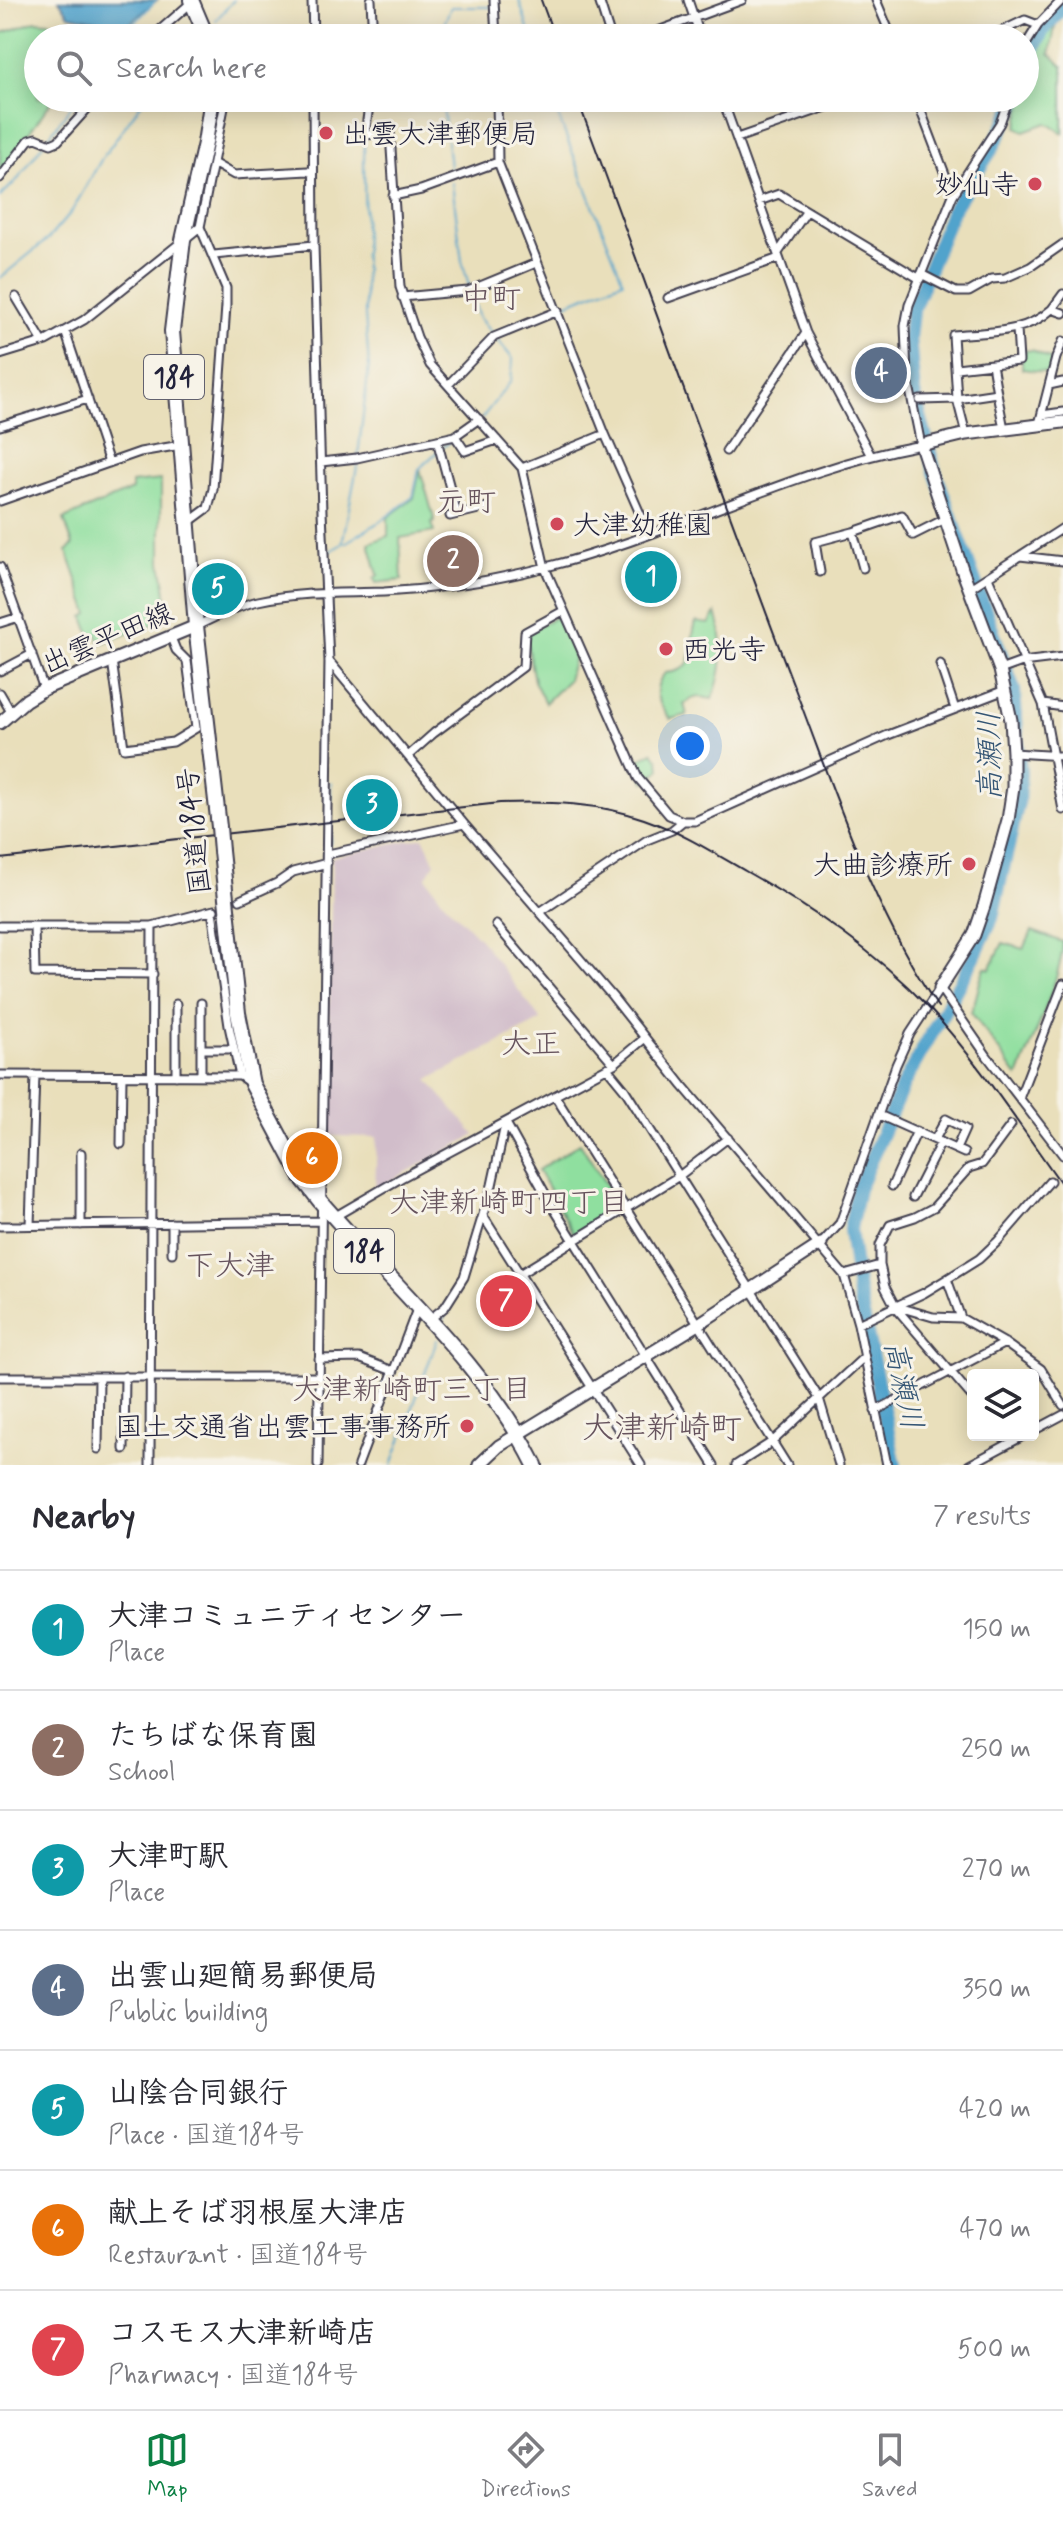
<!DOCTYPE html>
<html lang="en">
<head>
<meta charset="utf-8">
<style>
  :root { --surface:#fff; --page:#f2f2f3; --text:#2b2b33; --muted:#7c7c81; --line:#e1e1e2; --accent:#0b8043 }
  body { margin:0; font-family:Mynerve,"Klee One",sans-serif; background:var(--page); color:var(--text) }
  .controls { position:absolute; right:24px; bottom:24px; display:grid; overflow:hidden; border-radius:8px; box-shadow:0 4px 20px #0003 }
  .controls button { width:72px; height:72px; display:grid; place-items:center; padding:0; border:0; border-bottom:2px solid var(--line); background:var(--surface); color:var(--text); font:40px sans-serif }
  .you { position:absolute; left:690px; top:746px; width:28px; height:28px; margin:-20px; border:6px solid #fff; border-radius:50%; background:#1a73e8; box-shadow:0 0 0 12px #1a73e833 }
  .badge { display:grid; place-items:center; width:52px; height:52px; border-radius:50%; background:var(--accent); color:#fff; font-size:26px; font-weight:700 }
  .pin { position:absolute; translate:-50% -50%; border:4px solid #fff; box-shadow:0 2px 8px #0006 }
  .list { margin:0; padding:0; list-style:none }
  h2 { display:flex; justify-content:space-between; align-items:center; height:104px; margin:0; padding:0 32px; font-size:34px }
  h2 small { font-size:26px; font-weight:400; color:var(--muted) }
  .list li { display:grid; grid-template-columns:52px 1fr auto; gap:24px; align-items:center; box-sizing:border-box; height:120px; padding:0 32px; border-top:2px solid var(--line) }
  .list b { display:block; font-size:30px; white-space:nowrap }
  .list p { margin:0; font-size:26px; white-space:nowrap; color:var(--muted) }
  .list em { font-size:26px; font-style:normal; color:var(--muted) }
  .icon { flex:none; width:44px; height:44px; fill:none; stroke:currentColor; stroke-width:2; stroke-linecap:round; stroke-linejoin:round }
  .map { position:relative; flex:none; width:1063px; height:1465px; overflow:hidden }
  .search { position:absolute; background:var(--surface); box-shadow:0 4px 20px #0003; left:24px; right:24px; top:24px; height:88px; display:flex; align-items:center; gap:20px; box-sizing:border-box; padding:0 28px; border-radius:44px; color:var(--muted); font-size:30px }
  .sheet { height:944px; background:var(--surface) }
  nav { display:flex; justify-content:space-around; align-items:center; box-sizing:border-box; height:112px; border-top:2px solid var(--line); background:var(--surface); font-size:22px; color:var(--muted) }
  nav a { display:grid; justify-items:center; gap:4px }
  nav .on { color:var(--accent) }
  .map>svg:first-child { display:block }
  .industrial { fill:#d1bdca }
  .green { fill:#8fdf9f; stroke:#58806d; stroke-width:2 }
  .water { fill:#51a3cc; stroke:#3a6284; stroke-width:2 }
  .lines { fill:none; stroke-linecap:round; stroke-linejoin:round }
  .stream { stroke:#51a3cc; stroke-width:2 }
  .river { stroke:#51a3cc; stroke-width:14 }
  .street-casing { stroke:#403e4e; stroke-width:11 }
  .secondary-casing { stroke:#403e4e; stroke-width:15 }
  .highway-casing { stroke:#403e4e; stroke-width:18 }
  .street { stroke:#fff; stroke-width:7 }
  .secondary { stroke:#fff; stroke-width:11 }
  .highway { stroke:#fff; stroke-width:14 }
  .rail { stroke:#22223b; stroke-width:2 }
  .highway-bridge-casing { stroke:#403e4e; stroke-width:18; stroke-linecap:butt }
  .highway-bridge { stroke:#fff; stroke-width:14 }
  .poi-dot { fill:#d1495b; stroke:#f7f3e8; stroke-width:3 }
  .labels { text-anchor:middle; stroke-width:6; stroke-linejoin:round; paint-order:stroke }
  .shield { fill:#f7f3e8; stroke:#62616f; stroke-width:2 }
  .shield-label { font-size:26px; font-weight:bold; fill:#22223b }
  .poi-label { font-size:28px; fill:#22223b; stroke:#f7f3e8; text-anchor:start }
  .street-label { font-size:28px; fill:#22223b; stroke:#f7f3e8 }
  .neighbourhood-label { font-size:30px; fill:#66535d; stroke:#f7f3e8 }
  .water-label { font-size:30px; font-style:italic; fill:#355675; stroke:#f7f3e8 }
  .quarter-label { font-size:32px; fill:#66535d; stroke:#f7f3e8 }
</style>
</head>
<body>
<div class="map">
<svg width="1063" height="1465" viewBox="0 0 1063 1465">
  <rect width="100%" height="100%" fill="#f7f3e8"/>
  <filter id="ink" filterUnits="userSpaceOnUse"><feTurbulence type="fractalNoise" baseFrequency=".0125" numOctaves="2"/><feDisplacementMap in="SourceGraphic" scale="16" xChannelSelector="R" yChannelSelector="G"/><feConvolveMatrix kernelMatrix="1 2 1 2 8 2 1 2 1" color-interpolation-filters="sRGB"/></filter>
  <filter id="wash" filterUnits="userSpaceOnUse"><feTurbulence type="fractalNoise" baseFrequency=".006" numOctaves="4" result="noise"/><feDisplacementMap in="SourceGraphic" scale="32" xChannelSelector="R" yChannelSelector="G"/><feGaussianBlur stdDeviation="1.8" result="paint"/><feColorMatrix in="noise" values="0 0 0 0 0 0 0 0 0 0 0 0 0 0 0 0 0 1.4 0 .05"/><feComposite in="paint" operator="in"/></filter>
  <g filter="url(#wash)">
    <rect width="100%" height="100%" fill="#e9dfbb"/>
    <!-- industrial -->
    <path class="industrial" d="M423 837 435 862 426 877 443 901 481 940 541 1020 428 1080 475 1135 375 1189 377 1137 327 1136 332 857Z"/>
    <!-- green -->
    <path class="green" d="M36 21 70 24 94 36 93 38H38V98H54L0 173V34Z
      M1049 25 1055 27 1050 54 1063 66V133L1047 123 1024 131 1017 127 1023 102 1019 98H1025L1027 65Z
      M1032 350 1052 360 1049 373 1022 369V351Z
      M420 469 435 522 432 523 434 532 400 538 402 580 376 583 374 578 378 575 369 543 388 536V517L414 498Z
      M161 480V562L170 618 100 644 97 634 91 636 84 617 89 614 67 551 73 545 64 519 132 490V483Z
      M716 613C725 640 724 672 712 699 700 696 694 696 684 704L687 715 670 719C658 702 650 692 665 673 701 670 687 649 696 622L709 624Z
      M559 615 576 649 568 680 545 703 534 681 525 633Z
      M653 752 659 760 660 770 645 782 635 762Z
      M1032 931 1063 942C1062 976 1031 1043 1018 1077L971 1012C978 997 978 982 985 967L990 969 1003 943 1024 949Z
      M580 1143 620 1207 574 1235 538 1170Z"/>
    <!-- water -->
    <path class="water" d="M59 0H157L127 26 69 15Z"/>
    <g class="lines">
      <!-- stream -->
      <path class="stream" d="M519 0 531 38
        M216 20 234 0
        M121 38 156 0
        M438 38 451 7H491
        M442 98 451 176
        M551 98 623 281 558 307
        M47 139 77 98
        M452 183 462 261 469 286
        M0 197 19 178 43 144
        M0 278 48 239 72 211 101 160 145 98
        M471 293 479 318 513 359 511 381 482 418
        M492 334 552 310
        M443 447 454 439
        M358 456 369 366 365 315 364 139
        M345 543 381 521 413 497 419 469 438 451
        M327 553 342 544 358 462
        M328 563 330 589
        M330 595 332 644
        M330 844 331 783
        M460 1277 464 1264
        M441 1326 447 1309
        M392 1465 437 1340"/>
      <!-- river -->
      <path class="river" d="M1025 66 1042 32 1063 7
        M895 1465 858 1292 850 1229 858 1189 904 1083 974 957 992 918 1018 802 1020 773 1014 690 935 472 914 393 909 338 912 312 952 210 992 149 1018 98"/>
    </g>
  </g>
  <g filter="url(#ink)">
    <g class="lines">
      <!-- street casing -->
      <g class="street-casing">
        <path id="street" d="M312 0 313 38
          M371 0 373 38
          M494 0 496 38
          M599 0 611 38
          M688 0 701 38
          M876 0 892 38
          M222 34V38
          M151 38 192 2
          M639 38 742 0
          M987 38 1025 20 1038 25
          M1025 46 1038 25 1062 0
          M313 98 314 245 322 512 329 661 318 1465
          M370 98 365 135 390 133 400 287 417 337 430 365 522 468 545 568 638 778 669 815 683 821H695L888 735 1005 690
          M497 98 498 162 605 434 649 534
          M632 98 634 104
          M722 98 806 333 870 454
          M916 98 953 195
          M737 138 852 98
          M213 163 234 175 308 171 313 173
          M0 178 29 140 36 138 51 144 58 141 97 98
          M393 196 421 190 498 162
          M759 201 779 194 920 279
          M200 227 226 98
          M778 253 806 212
          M214 255 314 245
          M921 274 956 292H969L992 279 1005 278 1030 267 1063 244
          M1063 294 1052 309 1063 313
          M16 297 43 342
          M402 297 468 291 536 263
          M668 298 779 258
          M65 331 109 463
          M0 355 46 341 84 320 200 227 226 288V306L213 489 208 508 189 522
          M992 364 997 393
          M956 368 1019 361 1017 329
          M448 385 494 337 558 311
          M1049 385 1063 382
          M920 400 957 399 966 434
          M1042 415 1063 412
          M1039 424 1056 358 1063 341
          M0 426 88 399
          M1004 429 997 393 957 399 953 335C988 332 1025 334 1052 309
          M455 436 465 451 497 440
          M437 440 457 514
          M726 451 806 333
          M321 462 357 458 455 436 479 419
          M522 468 605 434
          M0 501 140 452 181 445
          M450 516 487 507
          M1020 556 1063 561
          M0 567 44 689
          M863 568 853 532 902 515 913 535 945 519
          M820 572 815 542 853 532
          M988 577 1043 704 1063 810
          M970 588 1063 528
          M0 623 19 617
          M196 626C216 617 236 606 258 601 300 592 342 593 384 592 438 589 494 581 546 567 674 535 791 469 921 445L907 375 905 326 909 305 953 195 1000 123 1009 98
          M112 660 124 748 173 742 196 728 187 661 176 650 170 635
          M329 661 464 824 612 996 683 1086 844 1275 858 1324 887 1465
          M940 664 955 709
          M1000 670 1022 662 1063 657
          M0 671 32 654
          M0 693 11 712
          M1043 704 1063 707
          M1013 753 1063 756
          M408 756 434 733 523 667 525 632 563 611
          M328 854 464 824
          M240 900 277 883 293 872 327 863
          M212 911 229 1026 240 1076
          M540 912 647 840 672 830 683 821
          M496 925 614 1064
          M0 926H152L150 1465
          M152 926 214 910
          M34 927 35 973 153 974
          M201 1049H230
          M607 1068 625 1090 819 1398 839 1465
          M0 1075 240 1076 251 1084
          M176 1076V1004
          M201 1076V1003
          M555 1096 787 1465
          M1020 1096 1063 984
          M879 1115 964 1153
          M506 1123 551 1204 714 1465
          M935 1139 946 1119 965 1129 956 1149
          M121 1144 122 1076
          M892 1186 917 1131
          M913 1197 941 1142
          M483 1216 641 1465
          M334 1217 401 1178 614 1064 645 1038
          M30 1225 35 1075
          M81 1225V1153
          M0 1226 320 1221
          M821 1244 840 1223 896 1065 910 1034 940 988 987 1056 1063 1155
          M172 1253V1223
          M880 1265V1245L890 1225 915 1217 934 1207 969 1168 982 1164 1011 1125
          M518 1275 679 1176 728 1138
          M844 1275 880 1265 885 1287 895 1306 933 1317 961 1318 1005 1343 1041 1369 1063 1405
          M947 1279 979 1259 998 1241 1050 1181
          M896 1308 973 1398
          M429 1320 445 1307 464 1277 492 1185 505 1125
          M858 1324 924 1293 947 1279 961 1318
          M319 1359 359 1358 393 1371
          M0 1377H319
          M875 1411 1005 1343
          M1033 1431 1063 1415
          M98 1449 99 1377
          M124 1449 125 1376
          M358 1465 417 1309
          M736 1465 772 1442 864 1357
          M969 1465 1025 1435"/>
      </g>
      <!-- secondary casing -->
      <g class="secondary-casing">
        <path id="secondary" d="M0 723 26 700 44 689 196 626
          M940 988 974 935 984 906 1008 820 1013 787V753L1011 720 1000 670 963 572 921 445 966 434 1063 422
          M479 1465 499 1446 697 1325 821 1244"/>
      </g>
      <!-- highway casing -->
      <g class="highway-casing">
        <path id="highway" d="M191 0 207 38
          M212 98 205 143 183 240 172 331 196 626 219 827
          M221 851 238 1013 252 1084 302 1178 320 1201C394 1287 484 1363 535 1465"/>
      </g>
      <!-- street -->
      <use href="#street" class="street"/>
      <!-- secondary -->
      <use href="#secondary" class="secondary"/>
      <!-- highway -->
      <use href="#highway" class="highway"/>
      <!-- rail -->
      <path class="rail" d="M541 0 555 38
        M577 98C651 296 721 496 797 694 838 801 873 911 938 1007
        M0 859 500 803C549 801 598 803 644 819 681 832 714 853 747 872 812 909 875 951 927 1006 978 1061 1019 1125 1063 1186"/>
      <!-- highway-bridge casing -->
      <g class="highway-bridge-casing">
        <path id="highway-bridge" d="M219 827 221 851"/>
      </g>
      <!-- highway-bridge -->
      <use href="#highway-bridge" class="highway-bridge"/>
    </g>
  </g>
  <!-- markers -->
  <g class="poi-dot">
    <circle cx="326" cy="133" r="8"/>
    <circle cx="1035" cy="184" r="8"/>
    <circle cx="557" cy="524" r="8"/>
    <circle cx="666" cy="649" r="8"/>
    <circle cx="969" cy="864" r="8"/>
    <circle cx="467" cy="1426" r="8"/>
  </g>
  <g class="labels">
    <!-- shield labels -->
    <g class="shield">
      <rect x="144" y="355" width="60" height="44" rx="6"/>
      <rect x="334" y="1229" width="60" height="44" rx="6"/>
    </g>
    <g class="shield-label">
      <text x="174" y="386">184</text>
      <text x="364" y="1260">184</text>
    </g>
    <!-- poi labels -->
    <g class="poi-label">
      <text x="342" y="143">出雲大津郵便局</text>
      <text x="1019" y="194" text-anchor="end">妙仙寺</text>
      <text x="573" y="534">大津幼稚園</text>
      <text x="682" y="659">西光寺</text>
      <text x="953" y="874" text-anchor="end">大曲診療所</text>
      <text x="451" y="1436" text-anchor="end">国土交通省出雲工事事務所</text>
    </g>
    <!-- street labels -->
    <g class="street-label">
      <text transform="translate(107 637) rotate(-23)" y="10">出雲平田線</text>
      <text transform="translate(193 831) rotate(-96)" y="10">国道184号</text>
    </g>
    <!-- neighbourhood labels -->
    <g class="neighbourhood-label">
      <text x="491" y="308">中町</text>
      <text x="466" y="511">元町</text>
      <text x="531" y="1053">大正</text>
      <text x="509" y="1212">大津新崎町四丁目</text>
      <text x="230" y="1275">下大津</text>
      <text x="412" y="1399">大津新崎町三丁目</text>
    </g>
    <!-- water labels -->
    <g class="water-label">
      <text transform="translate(989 756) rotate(-91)" y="10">高瀬川</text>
      <text transform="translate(904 1385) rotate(78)" y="10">高瀬川</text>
    </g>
    <!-- quarter labels -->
    <g class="quarter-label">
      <text x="662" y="1438">大津新崎町</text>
    </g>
  </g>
</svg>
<div class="controls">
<button><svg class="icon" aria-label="layers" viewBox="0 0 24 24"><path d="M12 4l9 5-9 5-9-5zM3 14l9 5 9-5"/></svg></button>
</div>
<div class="you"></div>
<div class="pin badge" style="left:651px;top:577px;background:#0f9aa8">1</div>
<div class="pin badge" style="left:453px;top:561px;background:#8d6e63">2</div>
<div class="pin badge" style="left:372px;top:805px;background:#0f9aa8">3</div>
<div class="pin badge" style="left:881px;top:373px;background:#5c6f8a">4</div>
<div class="pin badge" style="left:218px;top:589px;background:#0f9aa8">5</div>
<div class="pin badge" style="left:312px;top:1158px;background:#e8710a">6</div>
<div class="pin badge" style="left:506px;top:1301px;background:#e0444e">7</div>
<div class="search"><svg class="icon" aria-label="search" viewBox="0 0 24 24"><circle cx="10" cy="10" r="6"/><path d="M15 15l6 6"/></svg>Search here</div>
</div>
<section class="sheet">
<h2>Nearby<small>7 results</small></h2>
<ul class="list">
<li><span class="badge" style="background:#0f9aa8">1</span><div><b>大津コミュニティセンター</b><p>Place</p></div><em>150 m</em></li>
<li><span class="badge" style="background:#8d6e63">2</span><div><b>たちばな保育園</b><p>School</p></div><em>250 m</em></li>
<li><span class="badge" style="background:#0f9aa8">3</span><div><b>大津町駅</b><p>Place</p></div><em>270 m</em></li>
<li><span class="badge" style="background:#5c6f8a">4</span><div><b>出雲山廻簡易郵便局</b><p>Public building</p></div><em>350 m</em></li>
<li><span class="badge" style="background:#0f9aa8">5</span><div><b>山陰合同銀行</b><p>Place · 国道184号</p></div><em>420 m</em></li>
<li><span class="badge" style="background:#e8710a">6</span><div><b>献上そば羽根屋大津店</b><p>Restaurant · 国道184号</p></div><em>470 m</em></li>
<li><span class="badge" style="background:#e0444e">7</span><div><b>コスモス大津新崎店</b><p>Pharmacy · 国道184号</p></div><em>500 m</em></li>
</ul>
</section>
<nav>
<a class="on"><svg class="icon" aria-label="map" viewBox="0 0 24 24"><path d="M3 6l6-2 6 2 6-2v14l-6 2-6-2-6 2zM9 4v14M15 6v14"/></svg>Map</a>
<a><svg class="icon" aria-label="directions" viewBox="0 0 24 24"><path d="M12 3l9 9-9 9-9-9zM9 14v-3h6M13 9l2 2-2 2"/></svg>Directions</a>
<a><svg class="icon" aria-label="saved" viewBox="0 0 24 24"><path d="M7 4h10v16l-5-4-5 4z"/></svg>Saved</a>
</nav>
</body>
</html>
